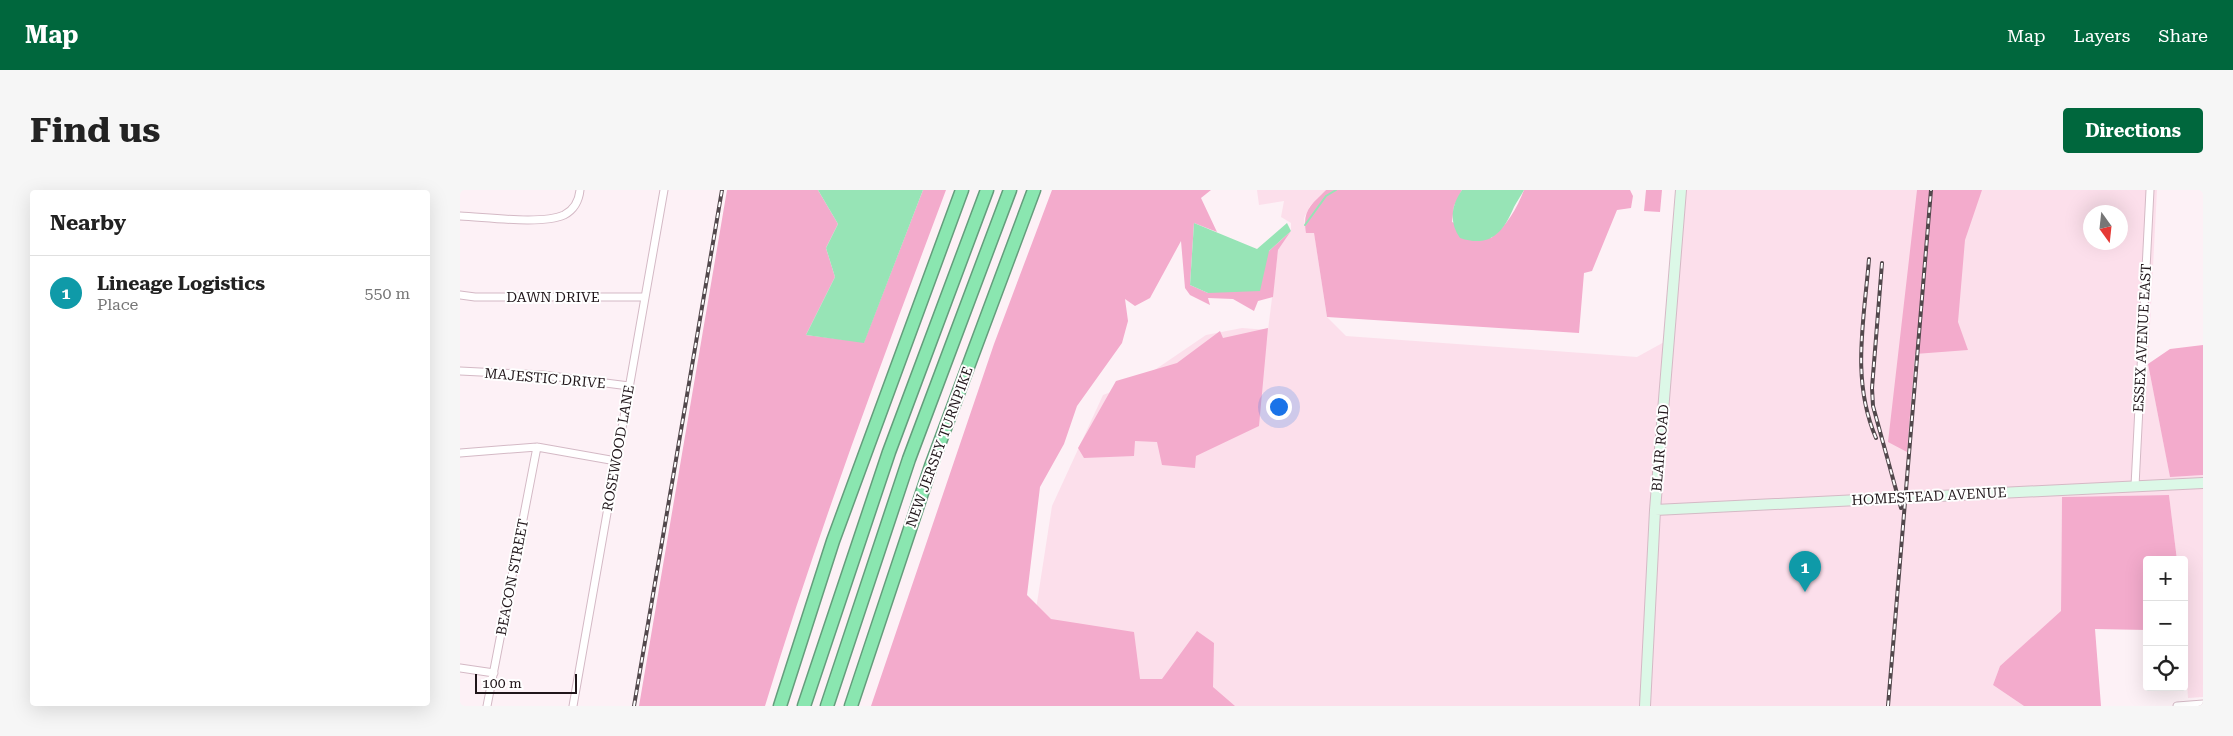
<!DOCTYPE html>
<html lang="en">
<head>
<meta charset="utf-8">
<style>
  :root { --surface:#fff; --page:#f6f6f6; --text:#222; --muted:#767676; --line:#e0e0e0; --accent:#00673d }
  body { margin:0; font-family:"Roboto Serif",serif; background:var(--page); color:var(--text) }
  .controls { position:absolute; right:15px; bottom:15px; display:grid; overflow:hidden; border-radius:5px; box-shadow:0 5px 20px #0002 }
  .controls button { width:45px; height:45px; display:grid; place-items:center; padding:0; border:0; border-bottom:1px solid var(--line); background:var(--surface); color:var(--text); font:25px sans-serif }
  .compass { position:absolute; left:1623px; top:15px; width:45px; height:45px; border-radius:50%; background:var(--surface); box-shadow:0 5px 20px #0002; rotate:165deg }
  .scale { position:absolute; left:15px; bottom:12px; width:102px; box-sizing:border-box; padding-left:5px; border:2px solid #20161a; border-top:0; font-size:14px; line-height:18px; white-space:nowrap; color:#20161a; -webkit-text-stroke:4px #fff; paint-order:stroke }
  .you { position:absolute; left:818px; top:216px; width:18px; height:18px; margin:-12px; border:4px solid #fff; border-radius:50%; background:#1a73e8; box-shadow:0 0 0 8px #1a73e833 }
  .badge { display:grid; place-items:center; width:32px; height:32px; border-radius:50%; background:var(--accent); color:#fff; font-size:16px; font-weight:700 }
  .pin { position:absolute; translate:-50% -41px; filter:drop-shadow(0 1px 2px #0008) }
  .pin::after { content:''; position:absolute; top:26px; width:18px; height:15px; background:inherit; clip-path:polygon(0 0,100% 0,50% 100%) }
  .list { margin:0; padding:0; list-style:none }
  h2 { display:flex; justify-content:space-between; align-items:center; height:65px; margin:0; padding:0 20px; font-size:21px }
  h2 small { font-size:16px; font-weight:400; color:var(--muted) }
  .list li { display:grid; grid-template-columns:32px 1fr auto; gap:15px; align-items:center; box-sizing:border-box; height:75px; padding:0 20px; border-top:1px solid var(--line) }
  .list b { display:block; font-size:19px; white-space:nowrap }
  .list p { margin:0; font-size:16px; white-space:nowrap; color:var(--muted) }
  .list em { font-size:16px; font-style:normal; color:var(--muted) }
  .icon { flex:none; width:28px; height:28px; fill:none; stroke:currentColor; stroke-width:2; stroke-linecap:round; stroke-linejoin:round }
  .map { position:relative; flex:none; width:1743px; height:516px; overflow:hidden; border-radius:5px }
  header { display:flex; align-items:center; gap:30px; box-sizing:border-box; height:70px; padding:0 25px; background:var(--accent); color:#fff }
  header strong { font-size:24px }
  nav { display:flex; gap:28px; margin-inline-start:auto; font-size:18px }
  .intro { display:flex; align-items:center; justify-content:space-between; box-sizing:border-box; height:120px; padding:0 30px }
  h1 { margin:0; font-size:35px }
  .button { padding:12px 22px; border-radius:5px; background:var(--accent); color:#fff; font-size:18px; font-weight:700 }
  main { display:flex; gap:30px; padding:0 30px }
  aside { flex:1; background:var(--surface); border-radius:5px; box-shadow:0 5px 20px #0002 }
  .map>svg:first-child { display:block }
  .built { fill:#fcdfeb; fill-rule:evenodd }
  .green { fill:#f3abcc }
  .water { fill:#97e4b6 }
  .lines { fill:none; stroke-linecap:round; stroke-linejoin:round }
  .stream { stroke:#97e4b6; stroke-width:2 }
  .street-casing { stroke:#d4b9c5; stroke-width:9 }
  .secondary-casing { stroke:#d4b9c5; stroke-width:12 }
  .highway-casing { stroke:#659d7c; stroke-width:15 }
  .street { stroke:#fff; stroke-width:7 }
  .secondary { stroke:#dcf8e7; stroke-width:10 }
  .highway { stroke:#8ae6b0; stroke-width:12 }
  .rail-casing { stroke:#52484c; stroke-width:4 }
  .rail { stroke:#fff; stroke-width:2; stroke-dasharray:5.5; stroke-linecap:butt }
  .labels { text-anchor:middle; stroke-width:4; stroke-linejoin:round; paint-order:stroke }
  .street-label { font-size:14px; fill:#20161a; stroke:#fff }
</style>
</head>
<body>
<header>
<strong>Map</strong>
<nav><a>Map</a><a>Layers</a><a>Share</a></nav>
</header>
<div class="intro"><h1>Find us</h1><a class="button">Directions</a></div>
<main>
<aside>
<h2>Nearby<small></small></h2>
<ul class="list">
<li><span class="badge" style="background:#0f9aa8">1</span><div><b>Lineage Logistics</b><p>Place</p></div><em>550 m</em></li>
</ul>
</aside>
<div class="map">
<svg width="1743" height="516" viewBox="0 0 1743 516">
  <rect width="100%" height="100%" fill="#fdf1f6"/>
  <!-- built -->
  <path class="built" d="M797 0H866L850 16 844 28 846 42H854L867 127 886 146 1177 167 1206 151 1219 0H1697L1688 174 1710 286 1743 285V507L1728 508 1724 438V370H1717L1709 305 1602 307 1601 422 1540 476 1533 495 1564 516H561L592 316 643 205 677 192 746 145 782 138 808 140 818 60 831 41V33L821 27 824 11 799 15ZM1630 22H1660V52H1630Z"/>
  <!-- green -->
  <path class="green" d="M267 0H358L378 34 366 58 375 87 346 145 404 152 463 0H486C422 171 358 341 305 516H179Z
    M592 0H751L741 8 757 42 734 33 730 95 748 103 809 61 831 41 818 60 813 107 798 111 794 121 773 109 748 108 750 115 730 105 725 98 721 51 690 108 675 116 665 109 668 131 662 153 617 216 604 254 580 297 567 405 591 429 674 442 680 489H702L737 441 754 453 753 497 775 516H411L534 154Z
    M866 0H1002L994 16 992 32 1031 48C1047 36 1057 18 1064 0H1170L1173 6 1171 18 1157 20 1132 81 1124 83 1119 143 867 127 854 43H846C842 20 851 15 866 0Z
    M1186 0H1202L1200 22 1184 21Z
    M1457 0H1522L1505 50 1498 132 1508 160 1455 164 1447 262 1428 252Z
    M808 138 799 236 736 266 735 278 702 275 697 252 675 251 674 266 624 268 618 258 656 191 717 173 760 141 763 148Z
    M1743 155V285L1710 287 1688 174 1710 159Z
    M1709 305 1717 370H1687V440L1635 439 1641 516H1564L1533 495 1540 476 1601 421 1602 307Z"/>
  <!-- water -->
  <path class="water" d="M358 0H463L404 153 346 145 375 87 366 58 378 34Z
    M1002 0H1064C1061 6 1057 11 1054 17 1043 43 1030 58 1000 48 989 32 991 16 1002 0Z
    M734 33 797 59 827 33 831 41 809 61 800 101 748 103 730 95Z"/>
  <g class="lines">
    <!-- stream -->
    <path class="stream" d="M845 35 866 6 876 0"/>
    <!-- street casing -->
    <g class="street-casing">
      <path id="street" d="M0 26C26 27 82 35 104 25 114 20 119 10 120 0
        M0 105 15 107H185
        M0 181 83 185 169 196
        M0 263 77 257 156 271
        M1675 296 1690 0
        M0 478 34 483
        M27 516 77 257
        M113 516 204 0
        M1717 516 1743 514"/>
    </g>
    <!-- secondary casing -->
    <g class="secondary-casing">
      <path id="secondary" d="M1195 320 1743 293
        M1185 516 1195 320 1221 0"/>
    </g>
    <!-- highway casing -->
    <g class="highway-casing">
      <path id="highway" d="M320 516 373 351 502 0
        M344 516 429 262 527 0
        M367 516 449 269 550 0
        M391 516 471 276 574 0"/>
    </g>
    <!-- street -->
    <use href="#street" class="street"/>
    <!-- secondary -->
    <use href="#secondary" class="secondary"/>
    <!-- highway -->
    <use href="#highway" class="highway"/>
    <!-- rail casing -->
    <g class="rail-casing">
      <path id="rail" d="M1409 69C1404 131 1391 190 1416 248
        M1422 73 1412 198 1413 216 1441 318
        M174 516 262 0
        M1428 516 1471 0"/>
    </g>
    <!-- rail -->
    <use href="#rail" class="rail"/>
  </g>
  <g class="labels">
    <!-- street labels -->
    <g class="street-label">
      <text x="93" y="112">DAWN DRIVE</text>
      <text transform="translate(1682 148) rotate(-87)" y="5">ESSEX AVENUE EAST</text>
      <text transform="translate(85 188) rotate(5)" y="5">MAJESTIC DRIVE</text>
      <text transform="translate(479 257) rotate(-70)" y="5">NEW JERSEY TURNPIKE</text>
      <text transform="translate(158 258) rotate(-80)" y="5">ROSEWOOD LANE</text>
      <text transform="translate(1200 258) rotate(-85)" y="5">BLAIR ROAD</text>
      <text transform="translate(1469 306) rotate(-3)" y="5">HOMESTEAD AVENUE</text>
      <text transform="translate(52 387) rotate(-79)" y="5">BEACON STREET</text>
    </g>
  </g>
</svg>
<div class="controls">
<button>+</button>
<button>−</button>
<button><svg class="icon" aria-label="locate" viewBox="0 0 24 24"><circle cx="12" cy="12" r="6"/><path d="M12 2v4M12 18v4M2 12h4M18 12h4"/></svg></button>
</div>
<svg class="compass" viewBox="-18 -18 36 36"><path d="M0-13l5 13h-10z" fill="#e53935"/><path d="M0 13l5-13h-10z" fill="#767676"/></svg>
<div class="scale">100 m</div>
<div class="you"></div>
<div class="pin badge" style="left:1345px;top:402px;background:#0f9aa8">1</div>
</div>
</main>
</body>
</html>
